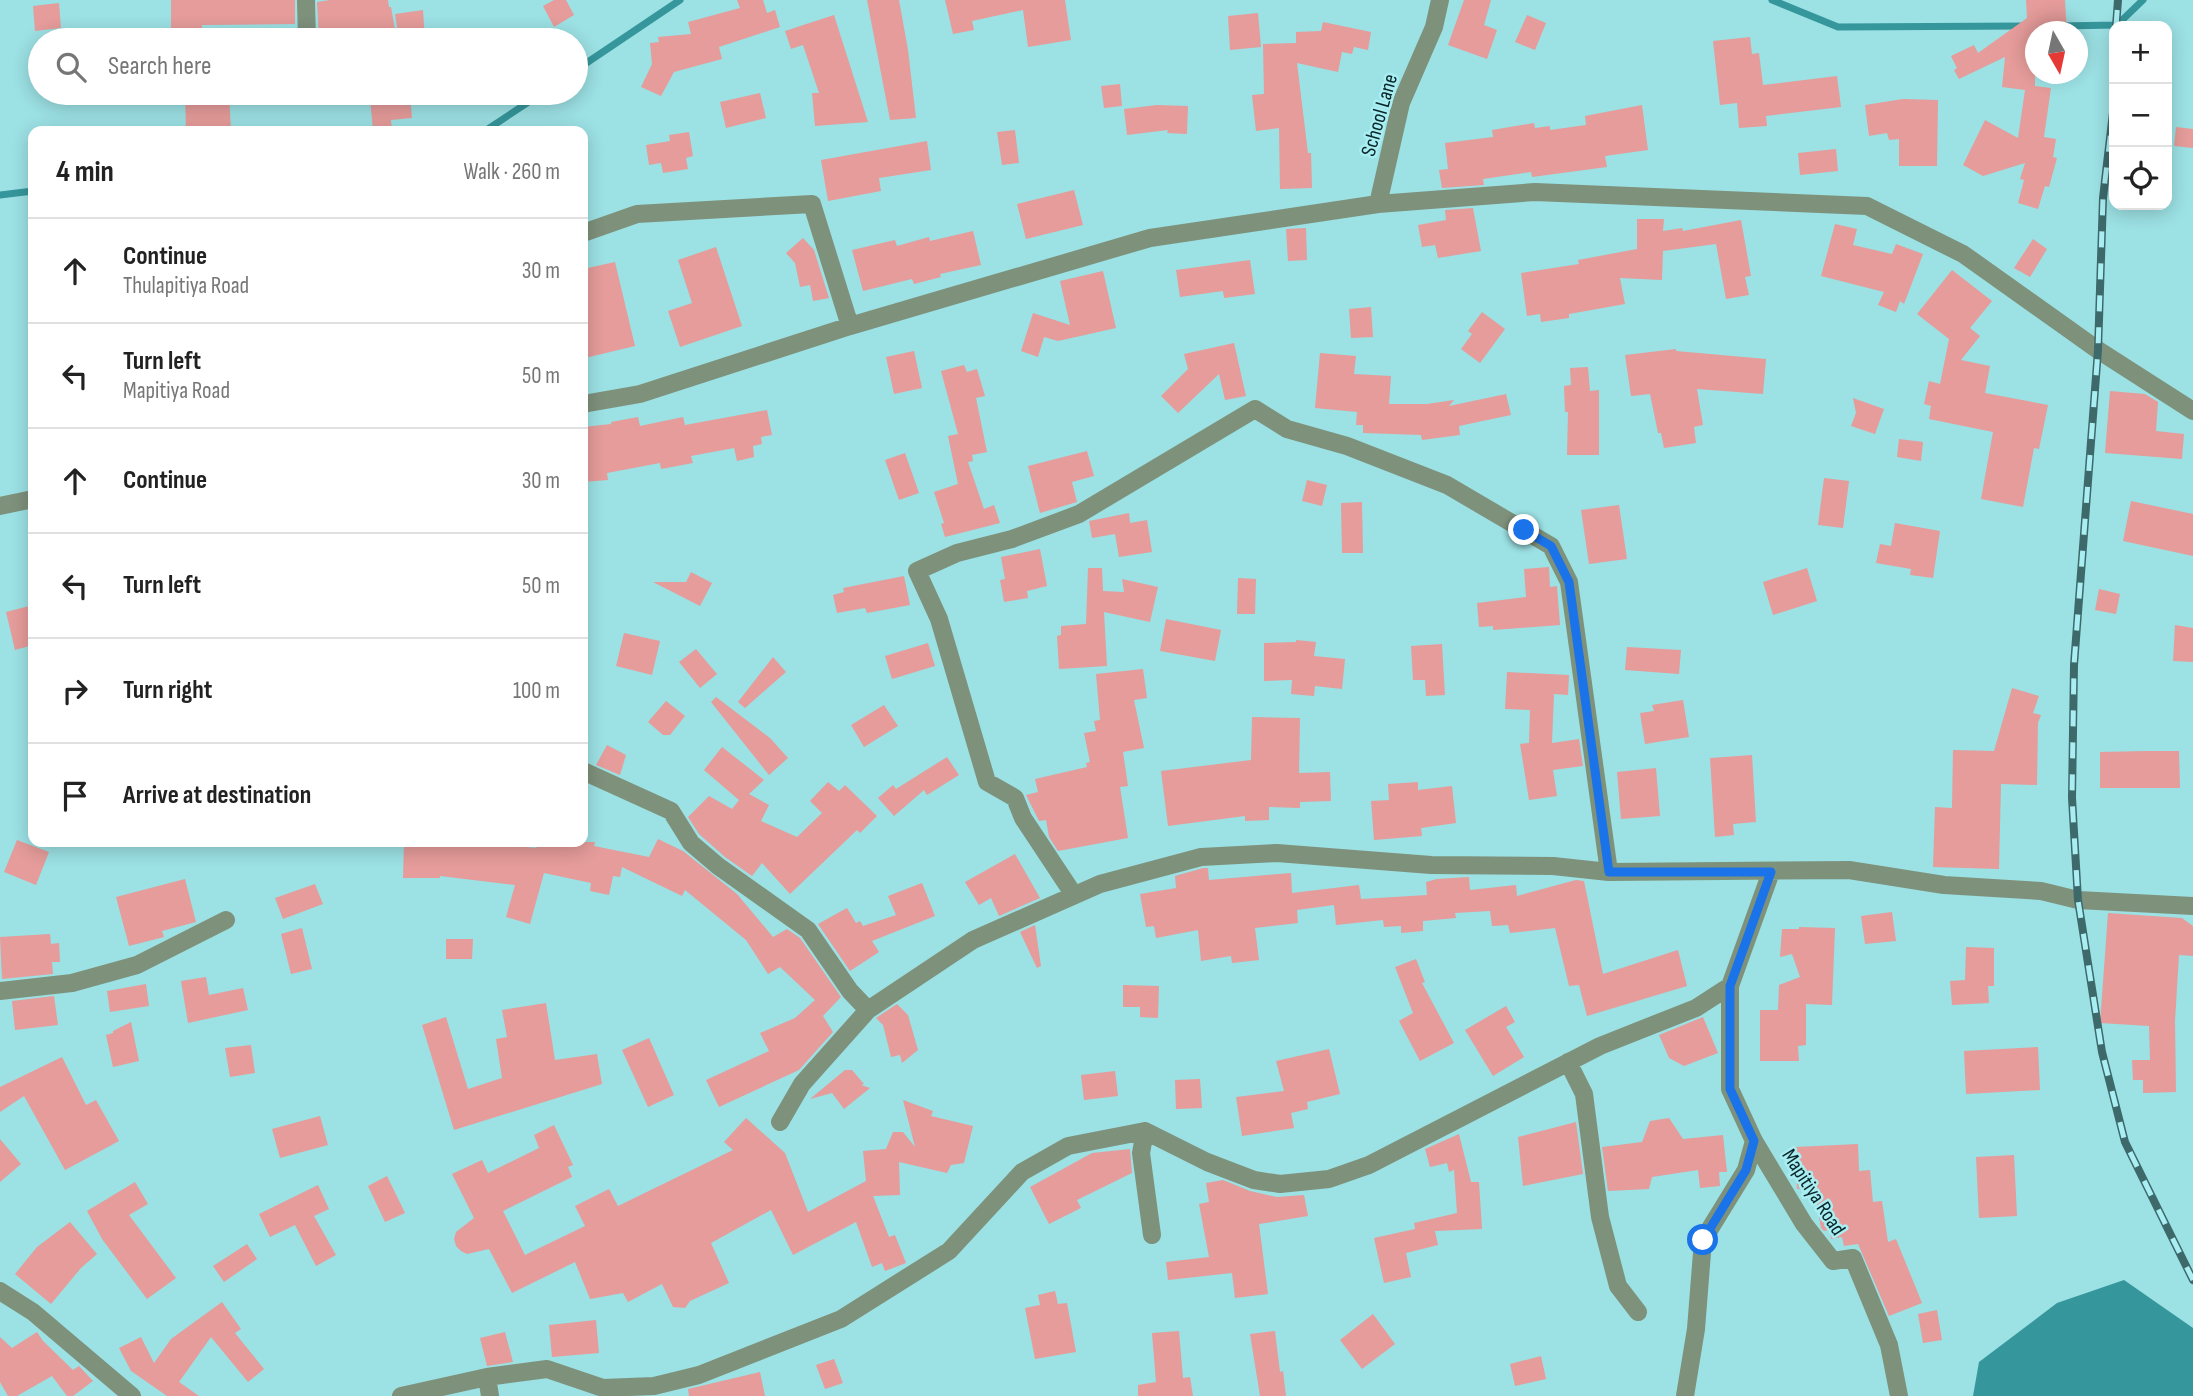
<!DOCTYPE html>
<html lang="en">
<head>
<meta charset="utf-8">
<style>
  :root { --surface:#fff; --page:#f2f2f2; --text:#222; --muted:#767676; --line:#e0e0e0 }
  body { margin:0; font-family:"Sofia Sans Condensed",sans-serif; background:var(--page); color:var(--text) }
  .controls { position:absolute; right:21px; top:21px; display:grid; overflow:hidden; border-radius:14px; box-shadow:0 4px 18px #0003 }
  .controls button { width:63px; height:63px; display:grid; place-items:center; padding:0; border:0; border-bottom:2px solid var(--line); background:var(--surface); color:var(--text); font:35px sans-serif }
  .compass { position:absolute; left:2025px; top:21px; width:63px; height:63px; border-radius:50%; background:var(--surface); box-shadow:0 4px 18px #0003; rotate:171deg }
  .stop { position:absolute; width:21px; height:21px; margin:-16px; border:5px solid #1a73e8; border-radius:50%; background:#fff }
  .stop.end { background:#1a73e8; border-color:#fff; box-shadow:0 2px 7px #0008 }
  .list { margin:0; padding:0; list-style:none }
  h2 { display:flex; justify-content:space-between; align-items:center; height:91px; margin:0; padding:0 28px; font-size:30px }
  h2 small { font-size:23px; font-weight:400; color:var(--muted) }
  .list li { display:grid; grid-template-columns:46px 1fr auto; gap:21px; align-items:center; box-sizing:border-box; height:105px; padding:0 28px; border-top:2px solid var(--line) }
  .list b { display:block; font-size:26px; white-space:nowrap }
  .list p { margin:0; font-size:23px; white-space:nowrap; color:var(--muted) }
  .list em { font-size:23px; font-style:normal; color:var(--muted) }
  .icon { flex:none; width:38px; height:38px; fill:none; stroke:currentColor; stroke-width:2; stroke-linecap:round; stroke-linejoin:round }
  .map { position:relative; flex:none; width:2193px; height:1396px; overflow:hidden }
  .search { position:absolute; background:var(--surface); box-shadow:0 4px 18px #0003; left:28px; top:28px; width:560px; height:77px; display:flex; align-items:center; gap:18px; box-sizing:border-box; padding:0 24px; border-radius:38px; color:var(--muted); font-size:26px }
  .panel { position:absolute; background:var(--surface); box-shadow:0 4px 18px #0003; left:28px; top:126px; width:560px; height:721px; border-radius:14px }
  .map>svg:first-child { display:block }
  .water { fill:#35969b }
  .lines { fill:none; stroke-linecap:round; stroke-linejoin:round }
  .stream { stroke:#35969b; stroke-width:7 }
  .building { fill:#e59c9a }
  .minor { stroke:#7e917b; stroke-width:18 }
  .rail-casing { stroke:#3d696b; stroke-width:8 }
  .rail { stroke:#a9eef2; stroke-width:5; stroke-dasharray:16; stroke-linecap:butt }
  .route { stroke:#1a73e8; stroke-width:9 }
  .labels { text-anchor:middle; stroke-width:5; stroke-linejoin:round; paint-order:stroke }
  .street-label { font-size:21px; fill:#082527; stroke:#a9eef2 }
</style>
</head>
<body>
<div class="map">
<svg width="2193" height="1396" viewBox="0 0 2193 1396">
  <rect width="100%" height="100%" fill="#9ce1e4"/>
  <!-- water -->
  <path class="water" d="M2124 1280 2193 1328V1396H1973L1979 1362 2057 1303Z"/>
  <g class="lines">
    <!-- stream -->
    <path class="stream" d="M1772 0 1838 27 2025 26
      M2058 26 2117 25 2143 0
      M576 70 680 0
      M485 131 542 93
      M0 195 33 191"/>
  </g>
  <!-- building -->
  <path class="building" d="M171 0H295V24L202 25V38H171Z
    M330 0H388L389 7H391L395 30 335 40H319L317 2Z
    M554 0H566L574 15 554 27 543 6Z
    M737 0H763L767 13 775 10 780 27 719 47 722 59 674 72 661 96 641 87 652 64 650 43 659 42 658 37 691 34 688 22 740 8Z
    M867 0H899L908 50 916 118 890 120Z
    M945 0H1065L1071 40 1028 47 1023 10 972 21 974 30 953 34Z
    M1464 0H1491L1484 25 1497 30 1487 59 1448 45Z
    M2026 0H2065L2067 32H2035V86L2051 88 2044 137 2056 139 2053 157 2057 158 2049 187 2045 186 2038 209 2018 203 2024 180 2020 179 2025 163 1983 176 1963 165 1985 120 2018 138 2025 90 2002 87 2005 57 1959 79 1954 70 1957 68 1951 56 1974 45 1978 53 2027 18Z
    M59 3 61 28 35 31 33 6Z
    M423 10 425 40H399L395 14Z
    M1258 13 1261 47 1230 50 1228 16Z
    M834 15 868 122 815 126 812 93H819L803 45 791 49 785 31Z
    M1527 15 1546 23 1535 50 1515 42Z
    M1323 22 1371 32 1368 50 1354 47 1352 54 1342 52 1338 72 1297 63 1308 153H1311L1312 188 1280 189 1279 128 1256 131 1252 95 1264 94 1263 44 1296 43V32L1321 31Z
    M1750 37 1752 54 1759 53 1763 85 1837 76 1841 107 1766 116 1767 126 1739 128 1737 103 1720 105 1713 41Z
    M1120 84 1122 106 1104 108 1101 86Z
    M185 93H229L231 131H186Z
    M760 93 766 118 726 128 720 102Z
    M410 94 412 118 391 120 392 131H373L370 98Z
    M1903 99 1938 100 1937 166H1899V139L1889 140 1887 133 1869 136 1865 105Z
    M1157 105 1188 106 1187 134 1167 133 1168 130 1127 135 1124 109Z
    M1642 105 1648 150 1605 156 1607 167 1532 177 1531 172 1483 179 1484 185 1442 188 1439 170 1448 169 1445 143 1493 137 1492 130 1534 123 1535 128 1550 126V130L1586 125 1585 116Z
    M2176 127 2193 129V148L2174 146Z
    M1015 130 1019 163 1002 165 997 132Z
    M689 132 693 156 686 158 688 169 663 173 661 163 649 165 646 145 670 141 669 135Z
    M927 141 931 170 879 178 881 191 828 201 821 160Z
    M1836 149 1838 171 1800 175 1798 153Z
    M1074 190 1083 225 1026 239 1017 204Z
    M1473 208 1481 251 1438 258 1435 245 1422 247 1418 225 1446 220 1445 210Z
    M1637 219H1664L1663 231 1682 228 1683 231 1741 220 1751 276 1745 277 1749 295 1726 299 1716 244 1663 251 1662 280 1620 278 1625 304 1569 314V318L1541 322 1540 314 1527 316 1521 273 1579 264 1578 260 1637 249Z
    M1835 224 1857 229 1853 245 1892 254 1896 244 1923 254 1904 304 1900 301 1896 312 1878 305 1884 292 1821 276Z
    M1306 228 1307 260 1288 261 1286 229Z
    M973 231 981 265 940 274 941 277 914 284 912 279 863 291 852 250 895 240 897 246 929 237 930 241Z
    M803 238 814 250 829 298 813 301 810 285 800 287 795 263 786 253Z
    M2033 239 2047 249 2030 277 2014 268Z
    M716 247 742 326 680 347 668 311 692 303 678 260Z
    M1250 260 1255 294 1224 298 1223 291 1180 297 1176 270Z
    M615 262 635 346 585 358 583 348V269Z
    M1952 270 1992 301 1970 328 1980 336 1961 360 1990 366 1985 393 2048 405 2039 449 2034 448 2023 507 1981 499 1993 432 1929 419 1931 406 1924 404 1929 381 1940 384 1949 339 1917 314Z
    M1103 271 1116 328 1058 341 1044 337 1038 357 1021 351 1033 313 1070 325 1060 281Z
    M1371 307 1373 337 1351 338 1349 309Z
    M1482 312 1505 329 1480 363 1461 349 1472 334 1468 331Z
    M1234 343 1246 396 1225 400 1219 374 1178 413 1161 396 1188 369 1184 354Z
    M1676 349V351L1766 359 1763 394 1697 389 1703 425 1694 427 1696 443 1664 448 1661 433H1658L1650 394 1631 396 1625 355Z
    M914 351 922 388 894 394 886 357Z
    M1320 353 1356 356 1354 374 1391 376 1389 404H1427L1454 400 1449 406 1506 394 1511 415 1459 426 1460 435 1422 440 1421 435 1363 433V425H1356L1357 412 1315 408Z
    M964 365 967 372 977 369 985 396 976 398 987 452 972 455 973 461 968 462 984 509 994 505 1000 523 945 537 941 524 944 523 934 492 958 484 948 436 958 434 941 371Z
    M1588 367 1590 391 1599 390V455H1567L1568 412H1565L1564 386 1571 385 1570 368Z
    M2110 391 2145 394 2158 402 2156 431 2184 434 2182 459 2105 453Z
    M1853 398 1884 409 1875 434 1851 426 1856 413Z
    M767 410 772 435 761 437 762 444 753 446 754 457 737 461 734 448 691 456 693 463 661 469 660 463 607 473 608 480 583 482V427L611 424V422L638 417 640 426 683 417 685 425Z
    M1899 439 1923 442 1921 461 1897 457Z
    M1087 451 1094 476 1072 482 1077 502 1040 513 1028 466Z
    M905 453 919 493 899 500 885 460Z
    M1824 478 1849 481 1843 528 1818 525Z
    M1307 480 1327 485 1322 506 1302 501Z
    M2131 501 2193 514V556L2123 541Z
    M1362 502 1363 553H1342L1341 503Z
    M1619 505 1627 559 1589 564 1581 510Z
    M1129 513 1130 523 1147 520 1152 552 1119 557 1115 534 1092 538 1089 521Z
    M1895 523 1940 531 1933 578 1910 575 1911 569 1876 563 1880 544 1891 546Z
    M1040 549 1047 586 1027 591 1028 598 1004 602 1000 580 1005 579 1001 557Z
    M1549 567 1550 587 1557 586 1560 625 1493 630V626L1479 627 1477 603 1526 597 1524 569Z
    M1088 568H1102L1103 591 1124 592 1122 579 1158 587 1150 622 1104 612 1107 666 1059 669 1057 636 1061 635V626L1086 624Z
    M1807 568 1817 601 1773 615 1763 582Z
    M691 572 712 583 700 606 653 582H686Z
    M904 576 910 605 867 613 865 608 837 613 833 595 844 592 843 588Z
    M1238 578 1256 579 1255 614H1237Z
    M2099 589 2120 594 2116 614 2095 610Z
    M33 605V645L15 650 6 612Z
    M1166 619 1221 630 1215 661 1160 651Z
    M2175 625 2193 628V662L2173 661Z
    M624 633 660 641 652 675 616 666Z
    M1296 640 1316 642 1314 656 1345 659 1342 689 1315 686 1314 696 1291 694 1292 680 1264 681V643L1296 642Z
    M928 643 935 666 892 679 885 656Z
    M1442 644 1445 695 1426 696 1425 680H1413L1411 646Z
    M1627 647 1681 650 1679 674 1625 670Z
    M696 649 717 674 700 688 679 662Z
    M773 657 786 672 745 708 738 702Z
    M1143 669 1147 698 1134 700 1144 748 1123 752 1128 786 1120 787 1128 838 1058 851 1049 837 1046 820 1039 821 1026 795 1038 792 1035 779 1087 767 1086 763 1090 762 1084 733 1096 731 1094 721 1100 720 1096 674Z
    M1507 672 1569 675 1568 695 1554 694 1552 743 1579 739 1583 766 1553 770 1557 796 1529 800 1520 744 1529 743 1530 710 1505 709Z
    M2012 688 2039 696 2033 713 2041 715 2038 723 2037 785 2001 784 1999 869 1933 867 1935 807 1952 808 1953 750 1994 751Z
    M716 697 770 738 788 758 769 775 711 702Z
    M1683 700 1689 737 1645 744 1640 713 1654 711 1652 705Z
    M666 701 685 716 670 735H663L648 722Z
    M884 705 898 726 864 747 851 725Z
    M1252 717 1300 718 1299 773 1330 772 1331 801 1300 802V808L1269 807V820L1245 821V816L1168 826 1161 771 1251 760Z
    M607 745 626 755 620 775 596 765Z
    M722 747 764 780 749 794 769 805 761 821 797 837 822 813 810 801 828 782 839 791 845 785 877 816 860 833 857 830 790 894 762 863 752 876 725 857 699 834 688 817 709 796 732 809 739 800 704 770Z
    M2146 751H2179L2180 788H2100V752Z
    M1752 755 1756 822 1733 824 1734 835 1715 837 1710 758Z
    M947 757 959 775 927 795 924 790 894 816 878 798 893 785 896 789Z
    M1656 768 1660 816 1621 819 1617 772Z
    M1418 782V790L1452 786 1456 823 1421 828 1422 836 1374 840 1371 801 1389 800 1388 784Z
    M658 839 683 851 737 894 773 937 787 929 800 938 841 997 823 1016 833 1032 799 1070 719 1107 706 1080 769 1051 760 1033 795 1018 815 1000 780 967 768 974 746 940 685 890 682 896 622 867 620 877 613 876 609 895 590 891 591 883 544 873 530 924 506 917 515 885 440 876V878H403L404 842H478L536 848 537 842H595L594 846 649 857Z
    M17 840 49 852 36 885 4 872Z
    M1015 854 1040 898 999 916 991 898 979 905 965 882Z
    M1203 868H1208L1209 880 1291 873 1292 893 1359 885 1361 899 1427 895 1426 882 1437 879 1469 877 1470 890 1516 885 1517 896 1576 880 1584 881 1603 974 1678 950 1687 986 1587 1016 1579 985 1569 986 1555 928 1510 933 1508 925 1492 926 1490 911 1455 913 1456 918 1423 921V931L1401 933V926L1384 927 1383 920 1336 925 1334 905 1297 910 1298 923 1255 928 1259 960 1232 963 1231 956 1201 961 1198 930 1156 938 1154 926 1146 927 1140 894 1176 888 1175 876Z
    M185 879 196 922 162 931 164 937 129 946 116 897Z
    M922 883 935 916 872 941 879 952 850 971 818 924 847 908 856 923 860 921 863 926 896 915 888 896Z
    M315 884 323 904 283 919 275 898Z
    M1892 912 1896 941 1865 944 1861 916Z
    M2108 913 2182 918 2193 926V956L2179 955 2175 1021 2176 1092 2143 1093V1080H2133L2132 1060H2150L2149 1026 2100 1023Z
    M1035 925 1041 966 1037 968 1020 932Z
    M1799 927 1835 928 1832 1005 1806 1004V1045L1798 1046 1799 1061H1760V1010H1778L1779 985 1800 977 1792 954 1780 957 1782 929H1799Z
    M302 928 312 969 291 974 281 934Z
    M50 934 51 944 59 943 60 962H52L53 974 2 979 0 937Z
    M446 939H473L472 959H446Z
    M1966 947 1994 948V986H1988L1989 1003 1952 1005 1950 981 1965 980Z
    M1416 959 1425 982 1422 983 1454 1043 1420 1061 1399 1021 1413 1013 1395 967Z
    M206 977 209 995 243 988 248 1010 188 1023 181 981Z
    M146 984 149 1006 110 1012 107 991Z
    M1123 985 1159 986 1158 1018 1140 1017V1007H1123Z
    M54 996 58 1025 15 1030 12 1001Z
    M546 1003 555 1060 597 1054 602 1084 454 1130 422 1025 446 1017 468 1089 502 1078 496 1039 507 1037 502 1010Z
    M897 1004 908 1015 918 1050 902 1063 900 1055 891 1057 883 1025 876 1018Z
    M1506 1006 1515 1022 1506 1027 1524 1057 1493 1076 1465 1030Z
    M1703 1017 1718 1053 1684 1066 1669 1058 1659 1035Z
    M131 1022 139 1061 113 1067 106 1035 113 1033V1031Z
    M649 1038 674 1095 648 1107 622 1050Z
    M251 1045 255 1073 230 1077 225 1048Z
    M2038 1047 2040 1090 1966 1094 1964 1051Z
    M1329 1049 1340 1094 1307 1102 1308 1109 1291 1113 1294 1128 1242 1136 1236 1097 1284 1091 1276 1061Z
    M62 1057 86 1105 96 1100 119 1141 65 1170 24 1096 0 1112V1087Z
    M845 1070H852L864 1084 861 1085 870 1088 844 1109 832 1093 810 1099Z
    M1115 1071 1118 1096 1084 1100 1081 1075Z
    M1200 1079 1202 1108 1176 1109 1175 1080Z
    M903 1100 933 1111 931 1116 973 1126 964 1163 951 1165 947 1173 899 1162 900 1195 873 1196 889 1237 895 1235 906 1263 885 1271 882 1263 872 1267 856 1222 793 1255 771 1210 711 1243 729 1283 690 1301 685 1308 673 1307 662 1284 628 1302 623 1293 590 1299 575 1262 512 1293 489 1249 467 1254 461 1251 456 1246 454 1239 456 1232 474 1218 452 1174 482 1160 488 1173 539 1148 534 1135 554 1125 573 1165 568 1167 572 1177 503 1211 525 1255 585 1226 575 1206 609 1189 618 1206 733 1150 724 1142 746 1118 785 1153 808 1212 866 1181 863 1151 886 1149 893 1132H903L915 1147Z
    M320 1116 328 1145 280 1158 272 1129Z
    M1669 1118 1683 1139 1723 1135 1727 1172H1719L1720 1186 1700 1188 1698 1170 1652 1177 1649 1189 1608 1191 1602 1147 1642 1142 1650 1121Z
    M1576 1122 1583 1174 1523 1186 1518 1137Z
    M1459 1134 1471 1182H1479L1482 1229 1435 1231 1438 1245 1406 1253 1411 1277 1384 1283 1374 1238 1415 1229 1414 1223 1457 1213 1454 1170 1449 1172 1447 1163 1430 1167 1425 1149Z
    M0 1139 21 1164 0 1182Z
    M1858 1144 1859 1171 1870 1170 1873 1202 1882 1201 1888 1242 1896 1239 1922 1303 1889 1316 1858 1244 1844 1246 1842 1237 1831 1239 1830 1230 1824 1231 1821 1228 1814 1188 1797 1189 1795 1147Z
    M1130 1149 1132 1173 1077 1200 1081 1208 1049 1224 1030 1187 1092 1153Z
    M2014 1155 2017 1216 1979 1218 1976 1157Z
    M387 1176 405 1213 385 1222 368 1186Z
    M1223 1180 1250 1191 1277 1197 1304 1195 1308 1216 1259 1224 1268 1294 1235 1298 1232 1273 1168 1280 1166 1262 1209 1257 1199 1204 1209 1202 1206 1183Z
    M135 1182 148 1204 129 1215 176 1278 147 1299 102 1239 87 1211Z
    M318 1185 329 1209 314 1216 336 1255 316 1266 295 1225 270 1237 259 1214Z
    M70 1222 97 1254 81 1268 51 1304 15 1274 37 1247Z
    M247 1244 257 1259 224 1282 213 1266Z
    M1055 1291 1058 1304 1067 1303 1076 1352 1035 1359 1025 1308 1040 1305 1038 1295Z
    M222 1302 241 1329 235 1333 264 1369 248 1382 211 1337 179 1382 199 1396H167L131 1371 119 1348 141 1337 154 1363 171 1339Z
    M1937 1310 1942 1340 1923 1343 1918 1314Z
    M1373 1314 1395 1344 1362 1369 1340 1340Z
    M596 1320 599 1353 552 1357 549 1325Z
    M1179 1331 1183 1378 1190 1377 1193 1396H1138V1385L1156 1382 1152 1333Z
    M1275 1331 1280 1372 1283 1371 1286 1396H1260L1250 1334Z
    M37 1332 43 1341 73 1370 79 1366 93 1381 73 1396H67L52 1376 17 1396H8L0 1382V1337L12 1348Z
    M505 1332 513 1362 487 1366 480 1338Z
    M1541 1356 1546 1379 1515 1386 1510 1364Z
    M834 1359 843 1383 825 1389 816 1365Z
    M760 1372 765 1396H689L688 1389Z"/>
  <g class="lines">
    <!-- minor -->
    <path class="minor" d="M306 0 307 40
      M1378 204 1401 103 1434 27 1440 0
      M583 233 637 214 812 204 850 326
      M583 404 640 394 850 326 1150 238 1378 204 1535 192 1867 206 1963 254 2098 350 2193 411
      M0 506 33 499
      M583 771 671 811 691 843 718 866 808 930 850 991 868 1010
      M1074 895 1023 818 1015 798 987 782 939 619 917 571 957 553 1012 539 1079 514 1255 409 1287 429 1347 446 1447 485 1551 546 1569 582 1609 872
      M1730 986V1089L1754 1141 1804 1224 1833 1261 1853 1258 1889 1345 1899 1396
      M0 991 72 983 137 965 226 920
      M1568 1062 1584 1094 1600 1217 1618 1286 1638 1312
      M780 1122 802 1084 868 1010 973 940 1100 884 1201 857 1277 853 1431 865 1553 866 1609 872 1849 870 1944 885 2041 891 2078 900 2193 906
      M1145 1131 1141 1153 1152 1235
      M0 1291 33 1312 132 1396
      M487 1377 490 1396
      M401 1396 487 1377 547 1369 603 1388 654 1386 699 1375 841 1319 949 1251 1022 1172 1068 1146 1145 1131 1207 1162 1254 1180 1280 1184 1329 1179 1369 1165 1600 1046 1696 1008 1730 986 1771 872
      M1685 1396 1696 1329 1703 1240 1746 1170 1754 1141"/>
    <!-- rail casing -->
    <g class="rail-casing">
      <path id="rail" d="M2116 26 2118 0
        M2114 104 2103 198 2098 350 2074 665 2072 798 2078 900 2102 1052 2125 1142 2193 1280"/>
    </g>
    <!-- rail -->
    <use href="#rail" class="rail"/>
  </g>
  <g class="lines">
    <!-- route -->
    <path class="route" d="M1524 530 1551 546 1569 582 1609 872H1771L1730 986V1089L1754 1141 1746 1170 1703 1240"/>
  </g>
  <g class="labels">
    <!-- street labels -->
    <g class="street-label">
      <text transform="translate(1379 115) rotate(-74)" y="7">School Lane</text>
      <text transform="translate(1814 1192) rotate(57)" y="7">Mapitiya Road</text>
    </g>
  </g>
</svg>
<div class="controls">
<button>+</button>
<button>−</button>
<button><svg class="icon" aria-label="locate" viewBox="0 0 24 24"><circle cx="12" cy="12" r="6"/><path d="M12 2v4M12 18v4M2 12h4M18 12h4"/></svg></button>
</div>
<svg class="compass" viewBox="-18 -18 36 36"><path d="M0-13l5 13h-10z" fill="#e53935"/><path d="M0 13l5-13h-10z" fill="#767676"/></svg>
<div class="stop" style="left:1703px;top:1240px"></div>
<div class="stop end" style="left:1524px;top:530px"></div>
<div class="search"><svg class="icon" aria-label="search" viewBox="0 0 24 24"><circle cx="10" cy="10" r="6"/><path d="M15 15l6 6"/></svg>Search here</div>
<section class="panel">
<h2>4 min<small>Walk · 260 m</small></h2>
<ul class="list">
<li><svg class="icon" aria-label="ahead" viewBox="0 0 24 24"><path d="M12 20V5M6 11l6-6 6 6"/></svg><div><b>Continue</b><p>Thulapitiya Road</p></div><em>30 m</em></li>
<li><svg class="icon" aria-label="left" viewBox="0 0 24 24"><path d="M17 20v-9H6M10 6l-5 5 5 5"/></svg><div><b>Turn left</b><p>Mapitiya Road</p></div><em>50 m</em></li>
<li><svg class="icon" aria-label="ahead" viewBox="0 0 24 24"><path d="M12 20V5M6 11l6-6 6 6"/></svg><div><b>Continue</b></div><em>30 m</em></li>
<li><svg class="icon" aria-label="left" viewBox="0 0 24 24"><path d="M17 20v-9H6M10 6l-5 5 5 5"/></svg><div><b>Turn left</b></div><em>50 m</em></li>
<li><svg class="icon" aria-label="right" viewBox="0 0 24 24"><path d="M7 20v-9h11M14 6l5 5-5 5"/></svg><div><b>Turn right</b></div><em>100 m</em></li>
<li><svg class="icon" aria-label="arrive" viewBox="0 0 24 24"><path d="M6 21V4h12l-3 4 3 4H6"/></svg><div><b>Arrive at destination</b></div></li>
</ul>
</section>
</div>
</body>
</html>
